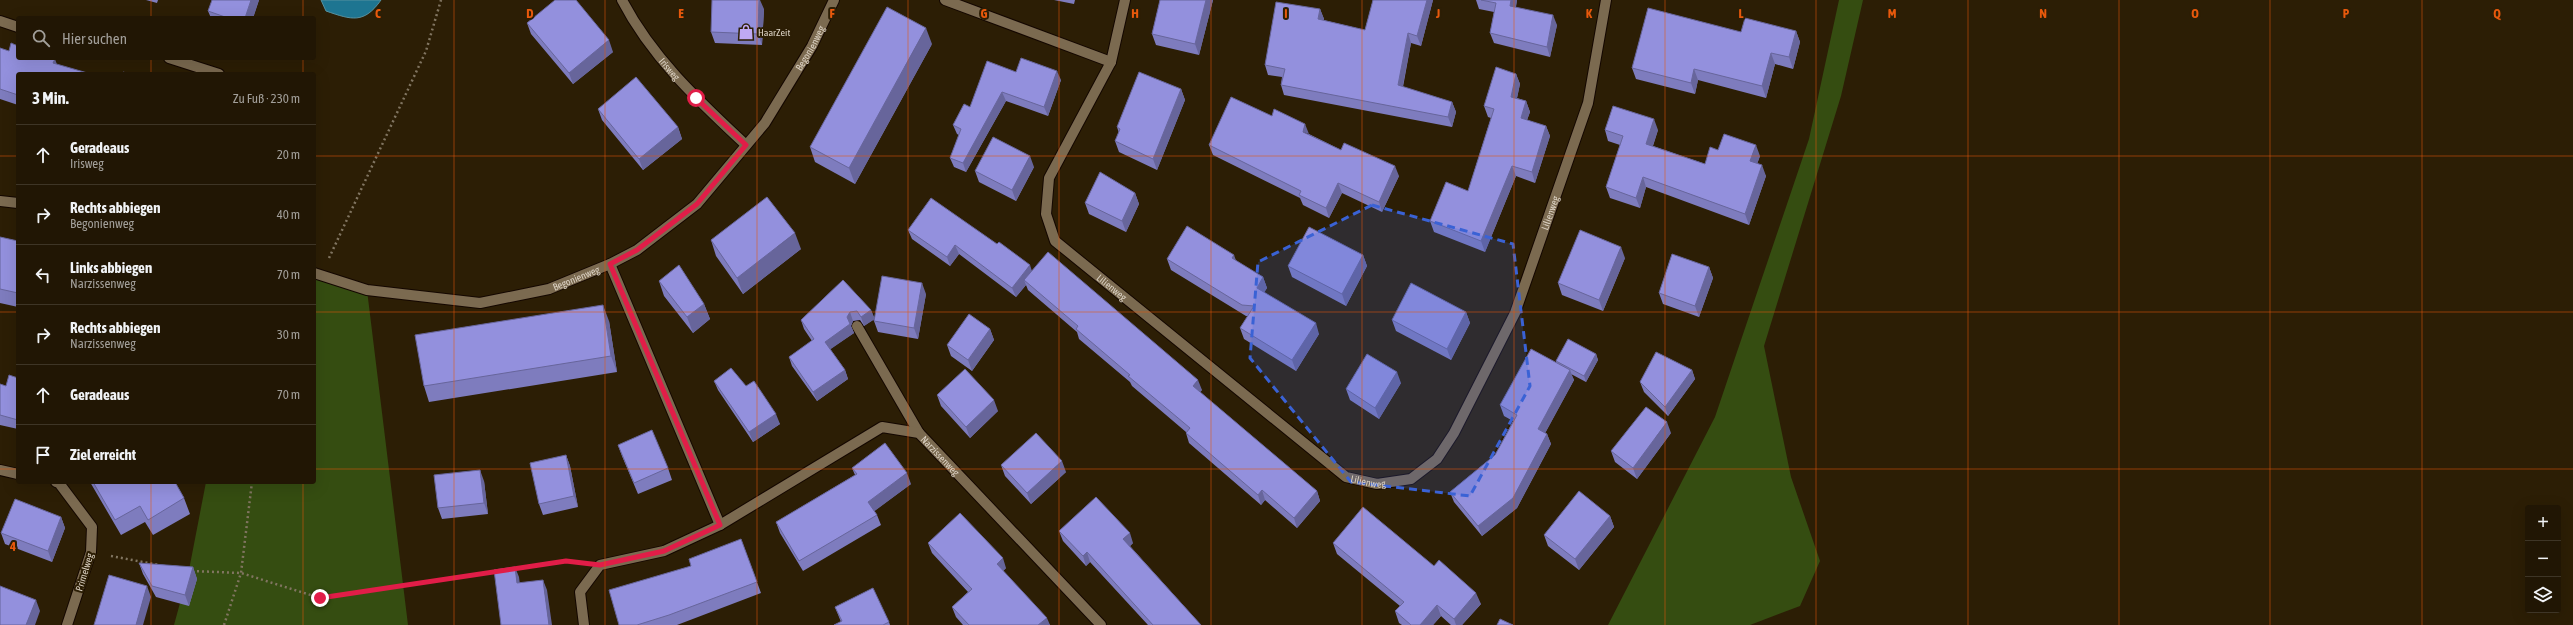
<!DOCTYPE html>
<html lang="de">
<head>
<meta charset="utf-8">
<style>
  :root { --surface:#211604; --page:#291f0e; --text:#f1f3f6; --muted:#a29f9a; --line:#3e3526 }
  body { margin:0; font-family:"Asap Condensed",sans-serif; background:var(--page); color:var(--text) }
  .controls { position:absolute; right:12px; bottom:12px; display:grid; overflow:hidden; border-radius:4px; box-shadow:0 4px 16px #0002 }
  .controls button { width:36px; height:36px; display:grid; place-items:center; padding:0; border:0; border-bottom:1px solid var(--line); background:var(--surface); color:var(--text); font:20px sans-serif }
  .stop { position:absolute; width:12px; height:12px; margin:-9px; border:3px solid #e11d48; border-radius:50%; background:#fff }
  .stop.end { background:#e11d48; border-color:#fff; box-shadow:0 1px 4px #0008 }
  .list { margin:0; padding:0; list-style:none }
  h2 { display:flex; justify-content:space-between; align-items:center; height:52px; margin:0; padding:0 16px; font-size:17px }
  h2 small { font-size:13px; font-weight:400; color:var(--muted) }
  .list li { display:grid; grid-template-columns:26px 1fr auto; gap:12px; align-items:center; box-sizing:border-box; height:60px; padding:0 16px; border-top:1px solid var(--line) }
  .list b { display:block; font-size:15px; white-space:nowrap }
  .list p { margin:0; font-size:13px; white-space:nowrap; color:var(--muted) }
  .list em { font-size:13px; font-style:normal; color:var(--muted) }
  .icon { flex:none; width:22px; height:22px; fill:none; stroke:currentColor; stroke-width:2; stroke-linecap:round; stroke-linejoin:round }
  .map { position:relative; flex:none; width:2573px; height:625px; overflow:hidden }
  .search { position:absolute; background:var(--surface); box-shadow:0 4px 16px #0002; left:16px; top:16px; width:300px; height:44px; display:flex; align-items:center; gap:10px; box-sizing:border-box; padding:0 14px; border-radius:4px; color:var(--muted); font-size:15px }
  .panel { position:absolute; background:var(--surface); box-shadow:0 4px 16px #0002; left:16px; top:72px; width:300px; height:412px; border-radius:4px }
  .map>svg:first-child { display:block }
  .green { fill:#354d11 }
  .water { fill:#1e7591; stroke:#5791a0 }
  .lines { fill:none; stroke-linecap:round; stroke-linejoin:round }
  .minor-casing { stroke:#140700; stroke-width:12 }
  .path { stroke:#817561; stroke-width:2.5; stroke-dasharray:2 3; stroke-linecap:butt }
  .minor { stroke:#7b6a50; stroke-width:10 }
  .wall { fill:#7e7cbe }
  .shaded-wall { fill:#67659b }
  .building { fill:#9390dd; stroke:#67659b }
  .route { stroke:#e11d48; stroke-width:5 }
  .marked { fill:#3a62d5; fill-opacity:0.2; stroke:#3a62d5; stroke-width:3; stroke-dasharray:8 5; stroke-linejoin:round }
  .grid { fill:none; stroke:#e8590c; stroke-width:1; stroke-opacity:0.55 }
  .labels { text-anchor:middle; stroke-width:4; stroke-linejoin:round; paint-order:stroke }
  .poi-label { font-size:10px; fill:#dcd2c4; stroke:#2c1e05; text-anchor:start }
  .street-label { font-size:10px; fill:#dcd2c4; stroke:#2c1e05 }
  .grid-label { font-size:13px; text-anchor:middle; font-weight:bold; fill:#e8590c; stroke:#2c1e05; stroke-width:4; stroke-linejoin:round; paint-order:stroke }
</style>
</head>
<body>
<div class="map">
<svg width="2573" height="625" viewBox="0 0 2573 625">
  <rect width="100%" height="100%" fill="#2c1e05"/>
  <!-- green -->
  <path class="green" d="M1839 0H1863L1841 96 1764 346 1791 477 1820 561 1800 606 1750 625H1608L1715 417 1809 139Z
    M314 273 367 290 408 625H174L189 570 206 482H314Z"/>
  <!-- water -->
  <path class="water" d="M321 0H381C364 24 352 20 326 11Z"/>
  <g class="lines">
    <!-- minor casing -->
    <g class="minor-casing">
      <g id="minor">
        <path id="s1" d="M622 0C652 58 699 101 746 145"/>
        <path d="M945 0 1111 62"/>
        <path id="s2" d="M1125 0 1111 62 1049 178 1046 214 1055 241 1346 477 1377 484 1411 479 1437 459 1454 433 1515 313 1588 103 1606 0"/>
        <path d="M0 21 18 27"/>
        <path d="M169 58 219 74"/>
        <path d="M0 201 18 203"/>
        <path d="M610 264 720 525"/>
        <path id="s3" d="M314 273 367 290 480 303 549 289 610 264 637 250 697 204 765 123 812 46 834 0"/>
        <path d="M857 326 919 433"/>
        <path d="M0 470 18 474"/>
        <path d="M56 482 59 483 92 527 91 552 67 625"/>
        <path id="s4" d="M584 625 580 592 600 565 664 551 720 525 882 427 919 433 1101 625"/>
      </g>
    </g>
    <!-- path -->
    <path class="path" d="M329 258 426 51 441 0
      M111 556 159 565
      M514 569 566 561 578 562
      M192 571 241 573 320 598 497 571
      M224 625 241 573 252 482"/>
    <!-- minor -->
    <use href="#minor" class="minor"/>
  </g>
  <!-- wall -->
  <path class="wall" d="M146 0H158L157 3Z
    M259 0 253 18H211L208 11Z
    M1054 0H1075L1074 4Z
    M1160 0H1213L1199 55 1156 45 1152 34Z
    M1373 0H1433L1421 46 1411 43 1403 87 1452 102 1456 112 1452 127 1284 95 1281 85 1282 77 1268 75 1265 65 1320 9 1324 19 1323 20 1365 30Z
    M1476 0H1517L1516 7 1557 25 1550 57 1494 43 1490 33 1494 12 1479 9Z
    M764 9 762 45 715 43 711 32Z
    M527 23 613 52 573 84 531 34Z
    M1796 31 1800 42 1793 69 1775 64 1766 98 1698 80 1695 94 1636 79 1632 68 1741 32Z
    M932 44 855 184 815 162 810 147Z
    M0 48 18 74V105L0 99Z
    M1016 72 1061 80 1048 116 1006 101 966 172 954 167 950 158 959 135 957 134 953 125 970 107Z
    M1516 74 1520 84 1517 98 1526 101 1530 112 1527 120 1546 126 1550 136 1535 183 1516 176 1485 252 1434 232 1430 221 1468 191 1491 118 1488 117 1484 106Z
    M1181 89 1185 100 1157 170 1119 152 1115 141 1119 133 1117 127Z
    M598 109 678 127 682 139 643 170 602 120Z
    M1605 130H1658L1653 146 1705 164 1718 150 1760 156 1757 164 1766 176 1749 225 1646 187 1640 208 1610 198 1606 187 1620 145 1608 141Z
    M1309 134 1341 150 1399 176 1382 212 1342 193 1329 218 1303 205 1300 198 1213 155 1209 145Z
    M1034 167 1016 201 979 182 975 171Z
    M1135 193 1139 204 1126 232 1089 214 1085 203Z
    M908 230 1032 271 1202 390 1200 392 1317 491 1320 501 1297 528 1265 500 1261 505 1189 443 1186 433V432L1132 386 1130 382 1079 339 1077 332 1028 290 1026 285 1016 297 959 254 950 266 912 239Z
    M0 237 18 241V307L0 303Z
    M711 240 801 249 743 294 716 256Z
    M1363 255 1367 266 1346 306 1292 277 1288 266Z
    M1625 258 1603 311 1562 295 1558 283Z
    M1167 259 1236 261 1263 277 1267 288 1264 292 1319 334 1296 371 1244 339 1240 328 1248 316H1246L1171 270Z
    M1709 267 1713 278 1699 317 1663 304 1659 293Z
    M843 280 871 310 874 318 926 294 918 339 878 332 874 321V319L864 326 860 320 853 321 851 326 854 333 830 349 845 370 848 379 817 401 792 366 789 357 812 341 804 329 801 320Z
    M659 281 704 304 710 319 693 333 664 296Z
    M1466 312 1470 323 1451 360 1396 331 1392 320Z
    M609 321 617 372 429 402 424 386Z
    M990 329 994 340 972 371 951 356 947 345Z
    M1596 354 1598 360 1586 382 1571 374 1574 380 1545 433 1547 434 1551 444 1517 508 1482 536 1454 502 1450 492 1495 455 1513 421 1504 416 1500 405 1556 362V361Z
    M1692 370 1695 379 1668 416 1644 392 1640 382Z
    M18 378V429L0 425V384L6 386Z
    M714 381 746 386 780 424 753 442 718 390Z
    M1401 383 1379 419 1350 400 1346 389Z
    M937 395 998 411 970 438 941 406Z
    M1671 433 1637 479 1615 462 1611 451Z
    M618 445 668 468 672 480 638 494 622 456Z
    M566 455 570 466 578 507 543 515 539 504Z
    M1001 465 1066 472 1031 504 1005 476Z
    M852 468 911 484 874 511 877 515 881 525 803 571 780 533 776 522 855 475Z
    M484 481 488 514 442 519 438 508Z
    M90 482H175L184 498 190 514 153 535 145 522 121 535Z
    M1610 516 1614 527 1579 570 1548 546 1544 535Z
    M61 517 65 528 52 562 5 544 1 533Z
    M1059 531 1133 543 1130 546 1201 625H1148L1090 562 1086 566 1063 541Z
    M741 539 761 593 677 625H619L691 566Z
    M928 543 1006 568 1003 571 1050 625H963L956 617 952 607 968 592 932 553Z
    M1333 543 1434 566 1481 604 1462 625H1451L1441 616 1433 625H1402L1399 623 1395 611 1400 606 1337 554Z
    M139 563 193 567 197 579 189 606 156 597 143 574Z
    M835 607 889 622 890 625H834L841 622Z"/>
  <!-- shaded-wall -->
  <path class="shaded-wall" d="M251 0H259L253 18H245Z
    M759 0H760L764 9 762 45 758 34Z
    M1206 0H1213L1199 55 1195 44Z
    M1427 0H1433L1421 46 1417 36Z
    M1511 0H1517L1514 16 1510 6Z
    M1320 9 1324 19 1322 29 1318 19Z
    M1553 15 1557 25 1550 57 1547 47Z
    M926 28 932 44 855 184 849 168Z
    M1796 31 1800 42 1793 69 1789 57Z
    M1408 33 1411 43 1401 95 1398 85Z
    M609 40 613 52 573 84 569 73Z
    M1771 53 1775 64 1766 98 1762 86Z
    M55 59 59 70 53 63Z
    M1694 69 1698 80 1695 94 1691 83Z
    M1057 71 1061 80 1048 116 1044 107Z
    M1516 74 1520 84 1515 107 1511 97Z
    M1181 89 1185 100 1157 170 1153 159Z
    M1002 92 1006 101 966 172 963 163Z
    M1526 101 1530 112 1524 128 1521 118Z
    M1452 102 1456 112 1452 127 1448 117Z
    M1654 119 1658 130 1650 154 1646 144Z
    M1305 124 1309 134 1303 132Z
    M1546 126 1550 136 1535 183 1532 172Z
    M678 127 682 139 643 170 639 159Z
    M1756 145 1760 156 1754 172 1750 161Z
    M1030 156 1034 167 1016 201 1012 190Z
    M1762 165 1766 176 1749 225 1745 214Z
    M1395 166 1399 176 1382 212 1379 202Z
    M1512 166 1516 176 1485 252 1481 241Z
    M1643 177 1646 187 1640 208 1636 198Z
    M1338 183 1342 193 1329 218 1326 208Z
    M1135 193 1139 204 1126 232 1122 221Z
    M795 233 801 249 743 294 737 278Z
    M955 245 959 254 950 266 947 257Z
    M1621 247 1625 258 1603 311 1599 300Z
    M1234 255 1238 266 1232 258Z
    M1363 255 1367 266 1346 306 1342 294Z
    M1030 265 1033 274 1024 280 1026 285 1016 297 1012 288Z
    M1709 267 1713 278 1699 317 1695 306Z
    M1263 277 1267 288 1261 298 1257 288Z
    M922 283 926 294 918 339 914 328Z
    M704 304 710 319 693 333 687 317Z
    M603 305 609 321 617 372 611 356Z
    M871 310 875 319 864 326 861 317Z
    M850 312 853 321 851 326 854 333 828 351 825 342 847 317Z
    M1466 312 1470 323 1451 360 1447 349Z
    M1316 323 1319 334 1296 371 1292 360Z
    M990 329 994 340 972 371 968 360Z
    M1596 354 1598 360 1586 382 1584 376Z
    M845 370 848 379 817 401 813 392Z
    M1570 370 1574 380 1542 439 1538 429Z
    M1692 370 1695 379 1668 416 1665 407Z
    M1397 372 1401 383 1379 419 1375 408Z
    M1198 380 1202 390 1196 396 1193 386Z
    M994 400 998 411 970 438 966 427Z
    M776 414 780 424 753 442 749 432Z
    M1667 422 1671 433 1637 479 1633 468Z
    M1547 434 1551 444 1517 508 1482 536 1478 526Z
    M566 455 570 466 578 507 574 496Z
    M1062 461 1066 472 1031 504 1027 493Z
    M480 470 484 481 488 514 484 503Z
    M907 473 911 484 872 513 868 502Z
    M1262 490 1265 500 1261 505 1258 495Z
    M1317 491 1320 501 1297 528 1294 518Z
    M1610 516 1614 527 1579 570 1575 559Z
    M61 517 65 528 52 562 48 551Z
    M1130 533 1133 543 1127 549 1123 539Z
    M1087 552 1090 562 1086 566 1083 556Z
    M1003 558 1006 568 1000 574 997 564Z
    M193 567 197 579 189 606 185 595Z
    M515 567 519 577 521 593 517 583Z
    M543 580 547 590 552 625H549Z
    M147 586 151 597 143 625H136Z
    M1476 593 1481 604 1462 625H1456L1454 619Z
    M36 600 40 611 35 625H26Z
    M1437 605 1441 616 1433 625H1420Z
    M1047 618 1050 625H1038Z"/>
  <!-- building -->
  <path class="building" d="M212 0H251L245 18H228L208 11Z
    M555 0H576L609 40 569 73 527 23Z
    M712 0H759L758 34 711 32Z
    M1160 0H1206L1195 44 1152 34Z
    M1373 0H1427L1417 36 1408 33 1398 85 1452 102 1448 117 1281 85 1285 69 1265 65 1276 2 1320 9 1318 19 1365 30Z
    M1481 0H1511L1510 6 1553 15 1547 47 1490 33 1496 3Z
    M887 7 926 28 849 168 810 147Z
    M1648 8 1741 32 1745 18 1796 31 1789 57 1771 53 1762 86 1694 69 1691 83 1632 68Z
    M11 43 18 46V58H53L55 59 53 63 91 74H18V95L0 89V48L9 51Z
    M1021 58 1057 71 1044 107 1002 92 963 163 950 158 961 129 953 125 964 104 970 107 987 61 1016 72Z
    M1496 67 1516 74 1511 97 1526 101 1521 118 1546 126 1532 172 1512 166 1481 241 1430 221 1446 182 1468 191 1494 109 1484 106Z
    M123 72 130 74H122Z
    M1139 72 1181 89 1153 159 1115 141 1120 129 1117 127Z
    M636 77 678 127 639 159 598 109Z
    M1231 97 1272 116 1274 109 1305 124 1303 132 1341 150 1344 143 1395 166 1379 202 1338 183 1326 208 1299 195 1301 191 1209 145Z
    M1613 106 1654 119 1646 144 1705 164 1710 147 1718 150 1724 134 1756 145 1750 161 1762 165 1745 214 1643 177 1636 198 1606 187 1623 136 1605 130Z
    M993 137 1030 156 1012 190 975 171Z
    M1100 172 1135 193 1122 221 1085 203Z
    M767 197 795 233 737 278 711 240Z
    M931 198 997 244 999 242 1030 265 1012 288 955 245 947 257 908 230Z
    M1187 226 1234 255 1232 258 1263 277 1257 288 1316 323 1292 360 1240 328 1254 306 1242 305 1167 259Z
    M1309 227 1363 255 1342 294 1288 266Z
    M1580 230 1621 247 1599 300 1558 283Z
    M0 237 18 241V293L0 289Z
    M1048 252 1198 380 1193 386 1317 491 1294 518 1262 490 1258 495 1186 433 1190 428 1128 376 1130 375 1076 329 1078 326 1024 280Z
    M1672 254 1709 267 1695 306 1659 293Z
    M679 265 704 304 687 317 659 281Z
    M882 276 922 283 914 328 874 321Z
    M843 280 871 310 861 317 857 311 850 312 847 317 850 324 825 342 845 370 813 392 789 357 814 339 801 320Z
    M1411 283 1466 312 1447 349 1392 320Z
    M603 305 611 356 424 386 415 335Z
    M969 314 990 329 968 360 947 345Z
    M1568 339 1596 354 1584 376 1556 361Z
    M1531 349 1570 370 1538 429 1547 434 1513 498 1478 526 1450 492 1495 455 1517 415 1500 405Z
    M1656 352 1692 370 1665 407 1640 382Z
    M1367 354 1397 372 1375 408 1346 389Z
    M731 368 746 386 754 381 776 414 749 432 714 381Z
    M965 369 994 400 966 427 937 395Z
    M9 375 18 378V420L0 415V384L6 386Z
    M1646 407 1667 422 1633 468 1611 451Z
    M652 430 668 468 634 483 618 445Z
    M1036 433 1062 461 1027 493 1001 465Z
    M885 443 907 473 868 502 877 515 799 561 776 522 857 474 852 468Z
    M566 455 574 496 539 504 530 463Z
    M480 470 484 503 438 508 434 475Z
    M93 482H175L184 498 148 520 140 506 115 520Z
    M1579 491 1610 516 1575 559 1544 535Z
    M1096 497 1130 533 1123 539 1201 625H1153L1087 552 1083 556 1059 531Z
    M15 499 61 517 48 551 1 533Z
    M1363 507 1434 566 1439 560 1476 593 1454 619 1437 605 1420 625H1411L1395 611 1404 602 1333 543Z
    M960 513 1003 558 997 564 1047 618 1038 625H969L952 607 972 589 928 543Z
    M741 539 757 582 669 615 637 625H619L609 590 691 566 689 559Z
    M139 563 193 567 185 595 152 586Z
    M515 567 517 583 543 580 549 625H501L494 570Z
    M109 575 147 586 136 625H94Z
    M0 586 36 600 26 625H0Z
    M873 588 889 622 883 625H834L842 621 835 607Z
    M1500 619 1513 625H1497Z"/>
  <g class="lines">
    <!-- route -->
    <path class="route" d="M320 598 566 561 600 565 664 551 720 525 610 264 637 250 697 204 746 145 696 98"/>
  </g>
  <!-- marked area -->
  <path class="marked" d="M1372 205 1513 244 1530 386 1470 496 1351 482 1250 358 1258 262Z"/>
  <!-- grid -->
  <path class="grid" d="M151 0V18M303 0V18M454 0V625M605 0V625M757 0V625M908 0V625M1059 0V625M1211 0V625M1362 0V625M1514 0V625M1665 0V625M1816 0V625M1968 0V625M2119 0V625M2270 0V625M2422 0V625M151 58V74M303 58V74M0 156H18M314 156H2573M0 312H18M314 312H2573M0 469H18M314 469H2573M151 482V625M303 482V625"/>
  <!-- icons -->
  <defs>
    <g id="shop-bare" transform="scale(1.2)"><path d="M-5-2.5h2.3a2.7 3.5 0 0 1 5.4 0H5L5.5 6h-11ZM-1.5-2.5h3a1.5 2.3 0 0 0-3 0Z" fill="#bfa9f4" stroke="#2c1e05" stroke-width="2.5" paint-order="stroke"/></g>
  </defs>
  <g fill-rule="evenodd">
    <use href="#shop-bare" x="746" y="32"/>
  </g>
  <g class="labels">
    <!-- poi labels -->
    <g class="poi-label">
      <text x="758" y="36">HaarZeit</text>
    </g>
    <!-- street labels -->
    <g class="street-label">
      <text dy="4" stroke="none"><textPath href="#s3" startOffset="605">Begonienweg</textPath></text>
      <text dy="4" stroke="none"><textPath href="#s1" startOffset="84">Irisweg</textPath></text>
      <text dy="4" stroke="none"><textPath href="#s2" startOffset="1005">Lilienweg</textPath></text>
      <text dy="4" stroke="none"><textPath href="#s3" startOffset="269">Begonienweg</textPath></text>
      <text dy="4" stroke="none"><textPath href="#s2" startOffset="333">Lilienweg</textPath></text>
      <text dy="4" stroke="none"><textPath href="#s4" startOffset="452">Narzissenweg</textPath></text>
      <text dy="4" stroke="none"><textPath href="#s2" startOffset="657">Lilienweg</textPath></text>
      <text transform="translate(84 572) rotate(-73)" y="4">Primelweg</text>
    </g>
  </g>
  <g class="grid-label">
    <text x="378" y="18">C</text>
    <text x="530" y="18">D</text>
    <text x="681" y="18">E</text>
    <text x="832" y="18">F</text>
    <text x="984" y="18">G</text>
    <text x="1135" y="18">H</text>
    <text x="1286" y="18">I</text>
    <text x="1438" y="18">J</text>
    <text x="1589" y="18">K</text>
    <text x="1741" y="18">L</text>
    <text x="1892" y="18">M</text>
    <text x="2043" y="18">N</text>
    <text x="2195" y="18">O</text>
    <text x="2346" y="18">P</text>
    <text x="2497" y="18">Q</text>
    <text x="13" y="551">4</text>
  </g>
</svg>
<div class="controls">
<button>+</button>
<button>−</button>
<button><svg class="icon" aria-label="layers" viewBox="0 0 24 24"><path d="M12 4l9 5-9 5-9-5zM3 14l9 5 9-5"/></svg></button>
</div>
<div class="stop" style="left:696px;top:98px"></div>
<div class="stop end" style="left:320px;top:598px"></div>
<div class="search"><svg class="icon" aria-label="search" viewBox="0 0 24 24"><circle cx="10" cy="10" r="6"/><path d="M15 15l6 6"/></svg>Hier suchen</div>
<section class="panel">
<h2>3 Min.<small>Zu Fuß · 230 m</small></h2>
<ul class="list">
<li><svg class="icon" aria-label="ahead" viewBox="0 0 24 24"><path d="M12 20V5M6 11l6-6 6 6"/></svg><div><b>Geradeaus</b><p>Irisweg</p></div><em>20 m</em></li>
<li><svg class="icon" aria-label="right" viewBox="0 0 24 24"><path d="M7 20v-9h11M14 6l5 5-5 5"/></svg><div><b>Rechts abbiegen</b><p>Begonienweg</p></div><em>40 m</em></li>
<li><svg class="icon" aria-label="left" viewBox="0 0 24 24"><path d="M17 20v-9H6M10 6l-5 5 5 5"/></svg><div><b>Links abbiegen</b><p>Narzissenweg</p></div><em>70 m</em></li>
<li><svg class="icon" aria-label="right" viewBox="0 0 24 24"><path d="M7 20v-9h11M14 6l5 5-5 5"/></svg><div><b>Rechts abbiegen</b><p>Narzissenweg</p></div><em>30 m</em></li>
<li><svg class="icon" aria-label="ahead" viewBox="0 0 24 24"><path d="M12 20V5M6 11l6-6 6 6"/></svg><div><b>Geradeaus</b></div><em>70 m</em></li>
<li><svg class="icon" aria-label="arrive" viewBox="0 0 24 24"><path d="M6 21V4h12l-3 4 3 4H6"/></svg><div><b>Ziel erreicht</b></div></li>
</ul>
</section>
</div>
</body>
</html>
